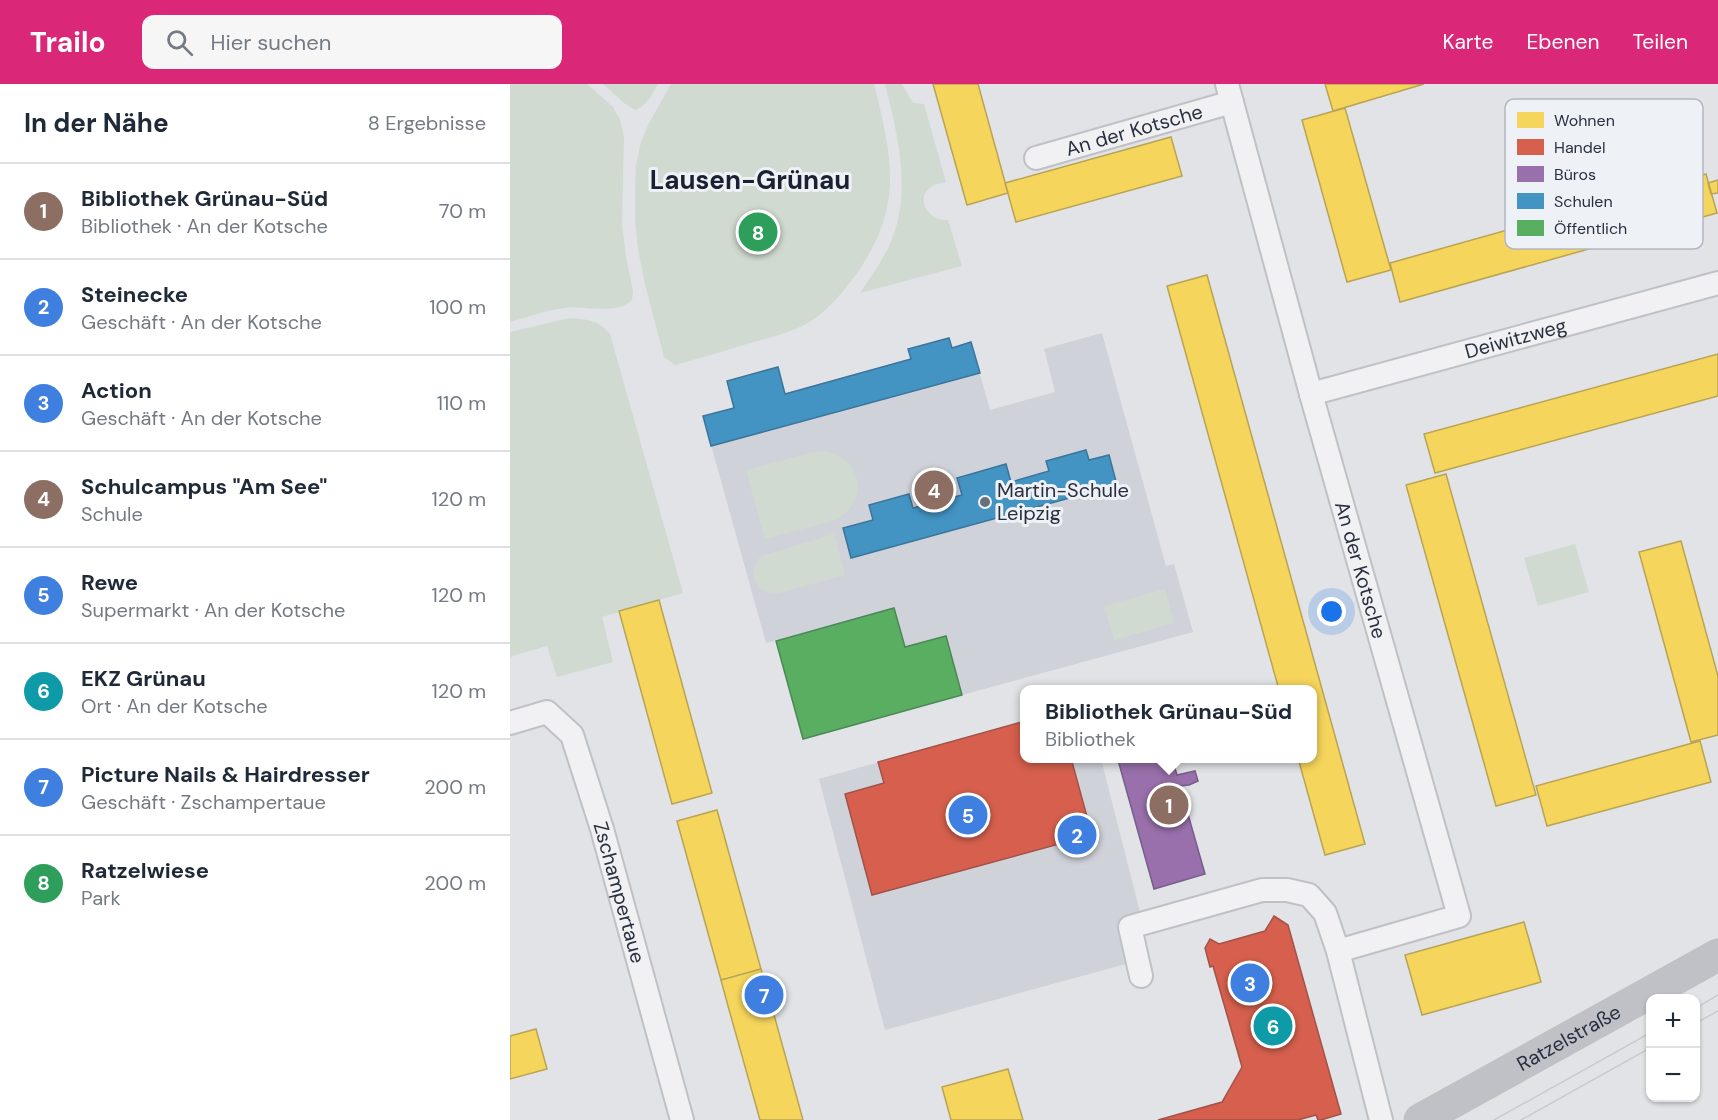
<!DOCTYPE html>
<html lang="de">
<head>
<meta charset="utf-8">
<style>
  :root { --surface:#fff; --page:#f6f6f7; --text:#1f2937; --muted:#747a83; --line:#e0e1e3; --accent:#db2777 }
  body { margin:0; font-family:"DM Sans",sans-serif; background:var(--page); color:var(--text) }
  .controls { position:absolute; right:18px; bottom:18px; display:grid; overflow:hidden; border-radius:12px; box-shadow:0 2px 4px #0004 }
  .controls button { width:54px; height:54px; display:grid; place-items:center; padding:0; border:0; border-bottom:2px solid var(--line); background:var(--surface); color:var(--text); font:30px sans-serif }
  .you { position:absolute; left:822px; top:528px; width:21px; height:21px; margin:-15px; border:4px solid #fff; border-radius:50%; background:#1a73e8; box-shadow:0 0 0 9px #1a73e833 }
  .badge { display:grid; place-items:center; width:39px; height:39px; border-radius:50%; background:var(--accent); color:#fff; font-size:20px; font-weight:700 }
  .pin { position:absolute; translate:-50% -50%; border:3px solid #fff; box-shadow:0 2px 6px #0006 }
  .popup { position:absolute; left:510px; top:601px; width:297px; height:78px; box-sizing:border-box; display:grid; place-content:center; border-radius:12px; background:var(--surface); filter:drop-shadow(0 2px 4px #0005); font-size:20px; white-space:nowrap; color:var(--muted) }
  .popup b { font-size:22px; color:var(--text) }
  .popup::after { content:''; position:absolute; left:50%; top:100%; margin-left:-12px; border:12px solid transparent; border-top-color:var(--surface) }
  .list { margin:0; padding:0; list-style:none }
  h2 { display:flex; justify-content:space-between; align-items:center; height:78px; margin:0; padding:0 24px; font-size:26px }
  h2 small { font-size:20px; font-weight:400; color:var(--muted) }
  .list li { display:grid; grid-template-columns:39px 1fr auto; gap:18px; align-items:center; box-sizing:border-box; height:96px; padding:0 24px; border-top:2px solid var(--line) }
  .list b { display:block; font-size:22px; white-space:nowrap }
  .list p { margin:0; font-size:20px; white-space:nowrap; color:var(--muted) }
  .list em { font-size:20px; font-style:normal; color:var(--muted) }
  .icon { flex:none; width:33px; height:33px; fill:none; stroke:currentColor; stroke-width:2; stroke-linecap:round; stroke-linejoin:round }
  .map { position:relative; flex:none; width:1208px; height:1036px; overflow:hidden }
  header { display:flex; align-items:center; gap:36px; box-sizing:border-box; height:84px; padding:0 30px; background:var(--accent); color:#fff }
  header strong { font-size:28px }
  nav { display:flex; gap:33px; margin-inline-start:auto; font-size:21px }
  .search { width:420px; height:54px; background:var(--page); display:flex; align-items:center; gap:15px; box-sizing:border-box; padding:0 21px; border-radius:12px; color:var(--muted); font-size:22px }
  main { display:flex }
  aside { flex:1; background:var(--surface) }
  .map>svg:first-child { display:block }
  .built { fill:#cfd2d9 }
  .green { fill:#d1dad1 }
  .homes { fill:#f6d55c; stroke:#b8a454; stroke-width:1.5 }
  .shops { fill:#d6604d; stroke:#a25249; stroke-width:1.5 }
  .offices { fill:#9970ab; stroke:#775d8b; stroke-width:1.5 }
  .schools { fill:#4393c3; stroke:#3b759c; stroke-width:1.5 }
  .public { fill:#5aae61; stroke:#4b8857; stroke-width:1.5 }
  .lines { fill:none; stroke-linecap:round; stroke-linejoin:round }
  .minor-casing { stroke:#bfc1c4; stroke-width:26 }
  .minor { stroke:#f1f1f3; stroke-width:22 }
  .secondary { stroke:#bfc1c6; stroke-width:33 }
  .tram { stroke:#cacbce; stroke-width:1.5 }
  .poi-dot { fill:#696f7a; stroke:#eef1f6; stroke-width:2 }
  .labels { text-anchor:middle; stroke-width:6; stroke-linejoin:round; paint-order:stroke }
  .street-label { font-size:20px; fill:#283040; stroke:#eef1f6 }
  .poi-label { font-size:20px; fill:#283040; stroke:#eef1f6; text-anchor:start }
  .district-label { font-size:26px; font-weight:bold; fill:#1a2130; stroke:#eef1f6 }
  .key { fill:#eef1f6; stroke:#b3b7bf; stroke-width:1.5 }
  .key-label { font-size:16px; fill:#283040 }
</style>
</head>
<body>
<header>
<strong>Trailo</strong>
<div class="search"><svg class="icon" aria-label="search" viewBox="0 0 24 24"><circle cx="10" cy="10" r="6"/><path d="M15 15l6 6"/></svg>Hier suchen</div>
<nav><a>Karte</a><a>Ebenen</a><a>Teilen</a></nav>
</header>
<main>
<aside>
<h2>In der Nähe<small>8 Ergebnisse</small></h2>
<ul class="list">
<li><span class="badge" style="background:#8d6e63">1</span><div><b>Bibliothek Grünau-Süd</b><p>Bibliothek · An der Kotsche</p></div><em>70 m</em></li>
<li><span class="badge" style="background:#3f7fe0">2</span><div><b>Steinecke</b><p>Geschäft · An der Kotsche</p></div><em>100 m</em></li>
<li><span class="badge" style="background:#3f7fe0">3</span><div><b>Action</b><p>Geschäft · An der Kotsche</p></div><em>110 m</em></li>
<li><span class="badge" style="background:#8d6e63">4</span><div><b>Schulcampus &quot;Am See&quot;</b><p>Schule</p></div><em>120 m</em></li>
<li><span class="badge" style="background:#3f7fe0">5</span><div><b>Rewe</b><p>Supermarkt · An der Kotsche</p></div><em>120 m</em></li>
<li><span class="badge" style="background:#0f9aa8">6</span><div><b>EKZ Grünau</b><p>Ort · An der Kotsche</p></div><em>120 m</em></li>
<li><span class="badge" style="background:#3f7fe0">7</span><div><b>Picture Nails &amp; Hairdresser</b><p>Geschäft · Zschampertaue</p></div><em>200 m</em></li>
<li><span class="badge" style="background:#2e9e5b">8</span><div><b>Ratzelwiese</b><p>Park</p></div><em>200 m</em></li>
</ul>
</aside>
<div class="map">
<svg width="1208" height="1036" viewBox="0 0 1208 1036">
  <rect width="100%" height="100%" fill="#e1e3e6"/>
  <!-- built -->
  <path class="built" d="M592 249 656 482 664 480 683 548 452 611 436 552 395 563 384 524 256 559 193 332 461 258 480 326 545 308 534 265Z
    M515 637V674L591 675 630 828 608 843 616 880 375 946 309 695Z"/>
  <!-- green -->
  <path class="green" d="M0 0H77L103 23 110 36 114 52 112 140 116 173 123 207 122 216C105 232 76 221 55 224 37 226 18 233 0 238Z
    M93 0H148C142 10 137 22 125 26L114 19Z
    M161 0H364C383 77 394 123 345 192 331 210 316 229 296 240 279 249 259 254 240 259 215 267 190 274 165 281L154 273 134 196 128 165 125 137V104L126 81 131 58 139 39Z
    M375 0H392L403 19 414 20 436 98C431 99 425 100 421 103 404 115 419 138 438 136L452 182 350 209C360 194 371 179 379 162 403 111 388 52 375 0Z
    M60 234C78 236 87 235 100 250L173 509 92 533 103 578 47 593 37 562 2 572 0 576V248Z
    M315 367C355 376 360 421 322 437L255 455 236 386 304 368Z
    M324 450 335 491 269 509C245 511 236 490 251 472Z
    M1065 460 1079 508 1028 522 1014 474Z
    M655 505 664 539 604 556 594 522Z"/>
  <!-- homes -->
  <path class="homes" d="M423 0H468L498 109 457 121Z
    M815 0H914L823 27Z
    M835 24 881 186 837 198 792 36Z
    M661 53 672 92 506 138 495 99Z
    M1196 90 1207 129 890 218 880 179Z
    M1208 96V109L1201 110 1198 99Z
    M697 191 855 760 815 771 788 674H803V606H769L657 202Z
    M1208 270V312L925 389 914 350Z
    M936 390 1026 711 986 722 896 401Z
    M1171 457 1208 592V651L1181 658 1129 468Z
    M149 516 202 709 162 720 109 527Z
    M1190 657 1201 698 1037 742 1026 702Z
    M207 726 251 885 211 896 167 737Z
    M1014 838 1031 898 912 931 895 871Z
    M251 885 258 909 293 1036H250L218 922 211 896Z
    M26 945 37 985 0 995V952Z
    M498 985 513 1036H441L432 1003Z"/>
  <!-- shops -->
  <path class="shops" d="M515 637V674H561L582 751 362 811 335 710 374 699 368 678Z
    M764 832 778 841 831 1030 811 1036H808L806 1031 788 1036H648L712 1018 732 983 703 882 700 883 695 864 700 855 709 860 755 847Z"/>
  <!-- offices -->
  <path class="offices" d="M612 674H662L667 691 685 687 688 697 679 701 670 702 695 790 644 805 608 676Z"/>
  <!-- schools -->
  <path class="schools" d="M439 254 442 264 461 258 470 289 201 362 193 332 224 324 217 297 268 283 275 310 401 275 398 265Z
    M576 366 579 376 599 371 607 401 341 474 333 444 363 436 359 421 399 410 403 424 452 411 447 394 496 380 501 398 539 387 536 377Z"/>
  <!-- public -->
  <path class="public" d="M384 524 395 563 436 552 452 611 293 655 266 557Z"/>
  <g class="lines">
    <!-- minor casing -->
    <g class="minor-casing">
      <g id="minor">
        <path id="s1" d="M717 0 801 310 949 832 828 867 871 1036"/>
        <path id="s2" d="M526 74 722 18"/>
        <path id="s3" d="M801 310 1208 199"/>
        <path id="s4" d="M0 639 37 628 62 651 92 745 172 1036"/>
        <path d="M631 892 620 843 752 806H777L799 811 815 829 828 867"/>
      </g>
    </g>
    <!-- minor -->
    <use href="#minor" class="minor"/>
    <!-- secondary -->
    <path class="secondary" id="s5" d="M910 1036 1208 871"/>
    <!-- tram -->
    <path class="tram" d="M1186 924 1208 911
      M1186 939 1208 927
      M984 1036 1140 949
      M1011 1036 1140 964"/>
  </g>
  <!-- markers -->
  <circle class="poi-dot" cx="475" cy="418" r="6"/>
  <g class="labels">
    <!-- street labels -->
    <g class="street-label">
      <text dy="7" stroke="none"><textPath href="#s2" startOffset="102">An der Kotsche</textPath></text>
      <text dy="7" stroke="none"><textPath href="#s3" startOffset="212">Deiwitzweg</textPath></text>
      <text dy="7" stroke="none"><textPath href="#s1" startOffset="504">An der Kotsche</textPath></text>
      <text dy="7" stroke="none"><textPath href="#s4" startOffset="237">Zschampertaue</textPath></text>
      <text dy="7" stroke="none"><textPath href="#s5" startOffset="170">Ratzelstraße</textPath></text>
    </g>
    <!-- poi labels -->
    <g class="poi-label">
      <text x="487" y="413">Martin-Schule<tspan x="487" dy="23">Leipzig</tspan></text>
    </g>
    <!-- district labels -->
    <g class="district-label">
      <text x="240" y="105">Lausen-Grünau</text>
    </g>
  </g>
  <!-- legend -->
  <rect x="995" y="15" width="198" height="150" rx="9" class="key"/>
  <rect x="1007" y="28" width="27" height="16" fill="#f6d55c"/>
  <rect x="1007" y="55" width="27" height="16" fill="#d6604d"/>
  <rect x="1007" y="82" width="27" height="16" fill="#9970ab"/>
  <rect x="1007" y="109" width="27" height="16" fill="#4393c3"/>
  <rect x="1007" y="136" width="27" height="16" fill="#5aae61"/>
  <g class="key-label">
    <text x="1044" y="42">Wohnen</text>
    <text x="1044" y="69">Handel</text>
    <text x="1044" y="96">Büros</text>
    <text x="1044" y="123">Schulen</text>
    <text x="1044" y="150">Öffentlich</text>
  </g>
</svg>
<div class="controls">
<button>+</button>
<button>−</button>
</div>
<div class="you"></div>
<div class="pin badge" style="left:659px;top:721px;background:#8d6e63">1</div>
<div class="popup"><b>Bibliothek Grünau-Süd</b>Bibliothek</div>
<div class="pin badge" style="left:567px;top:751px;background:#3f7fe0">2</div>
<div class="pin badge" style="left:740px;top:899px;background:#3f7fe0">3</div>
<div class="pin badge" style="left:424px;top:406px;background:#8d6e63">4</div>
<div class="pin badge" style="left:458px;top:731px;background:#3f7fe0">5</div>
<div class="pin badge" style="left:763px;top:942px;background:#0f9aa8">6</div>
<div class="pin badge" style="left:254px;top:911px;background:#3f7fe0">7</div>
<div class="pin badge" style="left:248px;top:148px;background:#2e9e5b">8</div>
</div>
</main>
</body>
</html>
